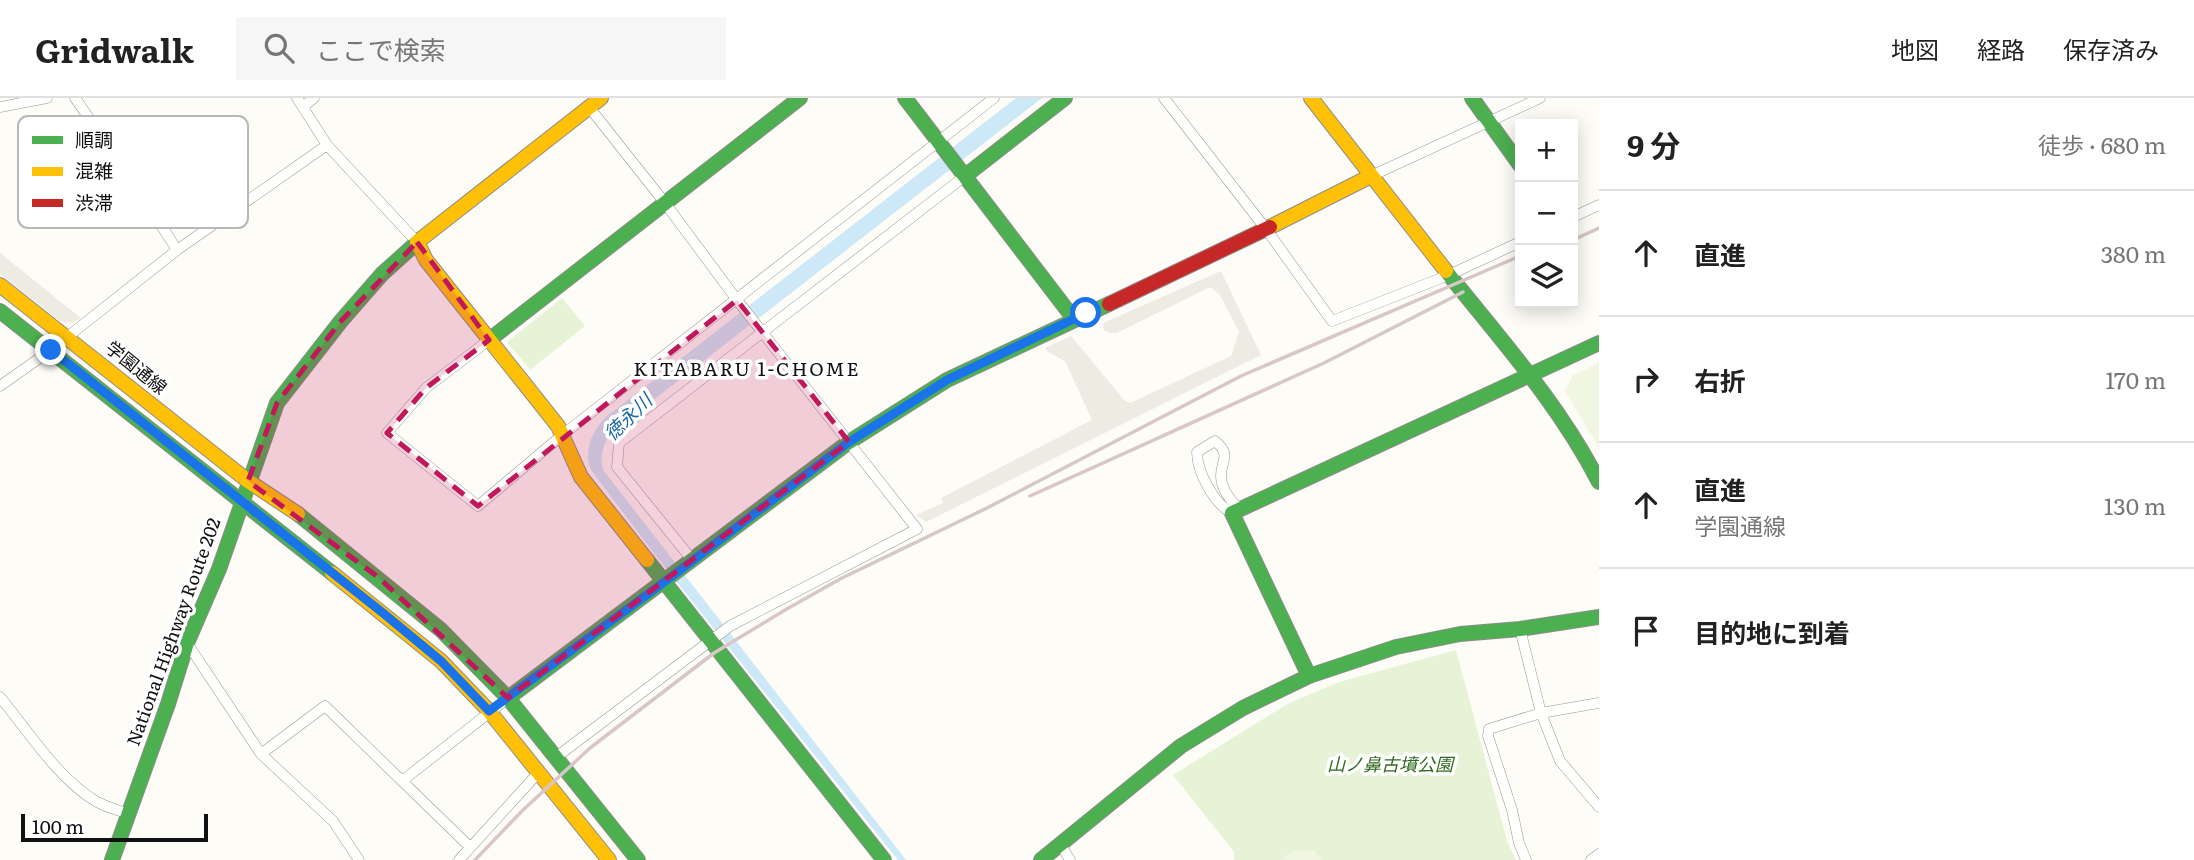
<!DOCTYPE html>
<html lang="ja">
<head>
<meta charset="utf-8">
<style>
  :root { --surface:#fff; --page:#f6f6f6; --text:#222; --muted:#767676; --line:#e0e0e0 }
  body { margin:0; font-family:Literata,"Noto Sans JP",serif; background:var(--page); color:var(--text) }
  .controls { position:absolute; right:21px; top:21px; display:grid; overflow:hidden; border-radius:0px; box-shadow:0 4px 18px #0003 }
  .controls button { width:63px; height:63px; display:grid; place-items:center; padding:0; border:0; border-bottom:2px solid var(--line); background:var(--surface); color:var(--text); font:35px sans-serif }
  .scale { position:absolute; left:21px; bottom:18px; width:187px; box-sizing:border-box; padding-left:7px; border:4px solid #111; border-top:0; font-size:19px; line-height:24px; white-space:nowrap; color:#111; -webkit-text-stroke:5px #fff; paint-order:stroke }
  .stop { position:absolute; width:21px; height:21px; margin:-16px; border:5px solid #1a73e8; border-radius:50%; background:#fff }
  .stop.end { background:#1a73e8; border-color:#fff; box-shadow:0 2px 7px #0008 }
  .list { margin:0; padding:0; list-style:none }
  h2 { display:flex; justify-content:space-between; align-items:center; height:91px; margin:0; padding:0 28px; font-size:30px }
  h2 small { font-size:23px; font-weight:400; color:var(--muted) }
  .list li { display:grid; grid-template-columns:46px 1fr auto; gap:21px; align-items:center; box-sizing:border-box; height:126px; padding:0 28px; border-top:2px solid var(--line) }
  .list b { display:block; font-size:26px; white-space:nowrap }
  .list p { margin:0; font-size:23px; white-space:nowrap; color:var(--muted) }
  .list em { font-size:23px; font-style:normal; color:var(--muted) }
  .icon { flex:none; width:38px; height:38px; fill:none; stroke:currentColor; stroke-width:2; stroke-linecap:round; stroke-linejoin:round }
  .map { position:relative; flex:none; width:1599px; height:762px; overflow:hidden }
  header { display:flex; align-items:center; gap:42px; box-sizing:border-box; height:98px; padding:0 35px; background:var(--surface); border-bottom:2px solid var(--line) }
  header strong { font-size:33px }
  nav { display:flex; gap:38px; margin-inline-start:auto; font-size:24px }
  .search { width:490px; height:63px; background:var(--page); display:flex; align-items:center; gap:18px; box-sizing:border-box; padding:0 24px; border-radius:0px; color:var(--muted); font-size:26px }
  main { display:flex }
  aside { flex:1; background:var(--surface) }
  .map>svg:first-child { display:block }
  .green { fill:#e7f3d7 }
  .pitch { fill:#f0f6e1 }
  .plaza { fill:#edebe2 }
  .water { fill:#cde8f7 }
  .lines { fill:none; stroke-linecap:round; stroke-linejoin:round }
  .street-casing { stroke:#979795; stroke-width:11 }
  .fast-casing { stroke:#8e8d8b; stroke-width:16 }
  .slow-casing { stroke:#8e8d8b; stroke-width:16 }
  .jam-casing { stroke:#8e8d8b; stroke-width:16 }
  .street { stroke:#fffffe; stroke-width:10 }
  .fast { stroke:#4caf50; stroke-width:14 }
  .slow { stroke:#ffc107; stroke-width:14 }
  .jam { stroke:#c62828; stroke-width:14 }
  .rail { stroke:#d9c6c7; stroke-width:3.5 }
  .route { stroke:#1a73e8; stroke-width:9 }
  .marked { fill:#c2185b; fill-opacity:0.2; stroke:#c2185b; stroke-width:5; stroke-dasharray:14 9; stroke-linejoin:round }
  .labels { text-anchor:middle; stroke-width:7; stroke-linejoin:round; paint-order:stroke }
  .street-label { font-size:18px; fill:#111; stroke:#fff }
  .park-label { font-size:18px; font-style:italic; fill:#2f6b1f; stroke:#fff }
  .neighbourhood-label { font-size:19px; letter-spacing:2px; fill:#111; stroke:#fff }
  .water-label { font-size:19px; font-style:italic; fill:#1768a6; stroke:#fff }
  .key { fill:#fff; stroke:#b8b8b8; stroke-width:2 }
  .key-label { font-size:19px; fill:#111 }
</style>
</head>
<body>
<header>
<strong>Gridwalk</strong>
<div class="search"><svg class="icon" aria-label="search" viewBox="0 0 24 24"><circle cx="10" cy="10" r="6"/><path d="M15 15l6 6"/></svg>ここで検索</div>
<nav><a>地図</a><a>経路</a><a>保存済み</a></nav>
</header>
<main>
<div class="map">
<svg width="1599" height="762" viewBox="0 0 1599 762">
  <rect width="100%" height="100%" fill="#fdfcf7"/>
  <!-- green -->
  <path class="green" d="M562 200 585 228 530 272 507 244Z
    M1456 552 1507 743 1516 762H1234V754L1173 677 1289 605 1339 584Z"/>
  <!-- pitch -->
  <path class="pitch" d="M1599 265V350L1565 293 1573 277Z
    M1314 752 1322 762H1280L1293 753Z"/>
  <!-- plaza -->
  <path class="plaza" d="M0 155 81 220 71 225 60 223 0 176Z
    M1221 173 1261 257 926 424 916 417 943 405 941 400 1092 322 1065 263 1048 254 1045 250 1071 238 1125 303 1130 305 1231 258 1239 234 1220 197 1210 189 1117 235H1110L1104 232 1103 225Z"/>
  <!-- water -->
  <path class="water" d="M1016 0H1042L611 335C603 344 599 362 604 373L906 762H898L656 458 591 372C583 353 592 333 606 319Z"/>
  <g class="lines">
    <!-- street casing -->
    <g class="street-casing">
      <path id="street" d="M75 0 131 80 177 152
        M297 0 327 47
        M1164 0 1266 131 1332 223 1449 177 1520 144
        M0 9 47 0
        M303 9 314 0
        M1371 78 1540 0
        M1573 119 1599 107
        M489 242 426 290 387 335 478 408 561 338 994 0
        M0 288 51 252 177 152 327 47 417 144
        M1232 415C1214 406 1197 374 1197 354L1215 343C1232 357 1221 362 1221 378 1221 390 1231 405 1241 411
        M693 463 617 369 619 345 965 78
        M1520 531 1541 615 1599 605
        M187 545 261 656 325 608 402 683 508 600
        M0 599C28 633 59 682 97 704 107 709 118 712 128 716
        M261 656 333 723 359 762
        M555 660 730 528 917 431 737 202 665 105 589 9
        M402 683 470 749
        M1061 747 1070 762
        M459 762 539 674
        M1526 762 1519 745 1512 712 1488 638 1489 631 1541 615 1560 663 1599 709
        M1591 762 1599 756"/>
    </g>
    <!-- fast casing -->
    <g class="fast-casing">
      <path id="fast" d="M905 0 1074 221
        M1472 0 1520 67
        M965 78 1065 0
        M1446 173C1501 242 1559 306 1599 384
        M0 213 332 475
        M489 242 800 0
        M298 416 441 532 508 600 638 762
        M647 462 884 762
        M1309 578 1232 415 1599 245
        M508 600 849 344 947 282 1109 206
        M112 762 168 606 187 545 219 471 277 305 341 223 382 176 421 141
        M1041 762 1181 648 1243 610 1309 578 1396 549 1460 536 1520 531 1599 519"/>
    </g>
    <!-- slow casing -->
    <g class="slow-casing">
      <path id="slow" d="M1311 0 1446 173
        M1270 129 1371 78
        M421 141 601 0
        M417 144 426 162 558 328 581 379 647 462
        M0 187 248 383 298 416
        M332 475 441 563 489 613 609 762"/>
    </g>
    <!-- jam casing -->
    <g class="jam-casing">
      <path id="jam" d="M1109 206 1270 129"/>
    </g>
    <!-- street -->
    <use href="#street" class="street"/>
    <!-- fast -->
    <use href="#fast" class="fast"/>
    <!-- slow -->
    <use href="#slow" class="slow"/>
    <!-- jam -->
    <use href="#jam" class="jam"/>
    <!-- rail -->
    <path class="rail" d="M1573 142 1599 130
      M1030 398 1324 265 1463 194
      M475 762 523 712 590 650 714 555 785 512 842 480 985 411 1241 278 1520 158"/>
  </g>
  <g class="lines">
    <!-- route -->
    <path class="route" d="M51 252 383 515 441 563 489 613 671 479 849 344 947 282 1086 215"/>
  </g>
  <!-- marked area -->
  <path class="marked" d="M417 144 489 242 426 290 387 335 478 408 737 202 849 344 508 600 378 479 248 383 277 305 341 223Z"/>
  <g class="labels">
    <!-- street labels -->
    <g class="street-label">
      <text transform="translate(136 270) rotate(39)" y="6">学園通線</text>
      <text transform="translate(174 534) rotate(-70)" y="6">National Highway Route 202</text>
    </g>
    <!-- park labels -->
    <g class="park-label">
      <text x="1390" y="673">山ノ鼻古墳公園</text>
    </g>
    <!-- neighbourhood labels -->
    <g class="neighbourhood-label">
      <text x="747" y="278">KITABARU 1-CHOME</text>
    </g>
    <!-- water labels -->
    <g class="water-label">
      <text transform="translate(628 319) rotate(-44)" y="7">徳永川</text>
    </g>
  </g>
  <!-- legend -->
  <rect x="18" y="18" width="230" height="112" rx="10" class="key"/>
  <rect x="32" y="38" width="31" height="8" fill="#4caf50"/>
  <rect x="32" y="69" width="31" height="9" fill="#ffc107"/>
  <rect x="32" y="101" width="31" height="8" fill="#c62828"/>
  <g class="key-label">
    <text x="75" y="49">順調</text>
    <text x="75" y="80">混雑</text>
    <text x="75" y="112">渋滞</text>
  </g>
</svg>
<div class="controls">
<button>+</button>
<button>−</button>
<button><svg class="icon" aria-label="layers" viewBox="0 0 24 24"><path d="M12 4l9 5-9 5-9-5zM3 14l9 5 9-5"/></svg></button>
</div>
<div class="scale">100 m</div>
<div class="stop" style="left:1086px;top:215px"></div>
<div class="stop end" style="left:51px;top:252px"></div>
</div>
<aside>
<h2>9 分<small>徒歩 · 680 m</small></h2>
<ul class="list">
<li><svg class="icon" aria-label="ahead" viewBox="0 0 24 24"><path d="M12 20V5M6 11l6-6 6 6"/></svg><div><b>直進</b></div><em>380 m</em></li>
<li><svg class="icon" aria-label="right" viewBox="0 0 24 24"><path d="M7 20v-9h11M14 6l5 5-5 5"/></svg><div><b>右折</b></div><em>170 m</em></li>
<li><svg class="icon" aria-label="ahead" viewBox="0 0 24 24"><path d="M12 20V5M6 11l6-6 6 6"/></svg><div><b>直進</b><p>学園通線</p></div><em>130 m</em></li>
<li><svg class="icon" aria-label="arrive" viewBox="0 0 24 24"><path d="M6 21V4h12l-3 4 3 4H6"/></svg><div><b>目的地に到着</b></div></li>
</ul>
</aside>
</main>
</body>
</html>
